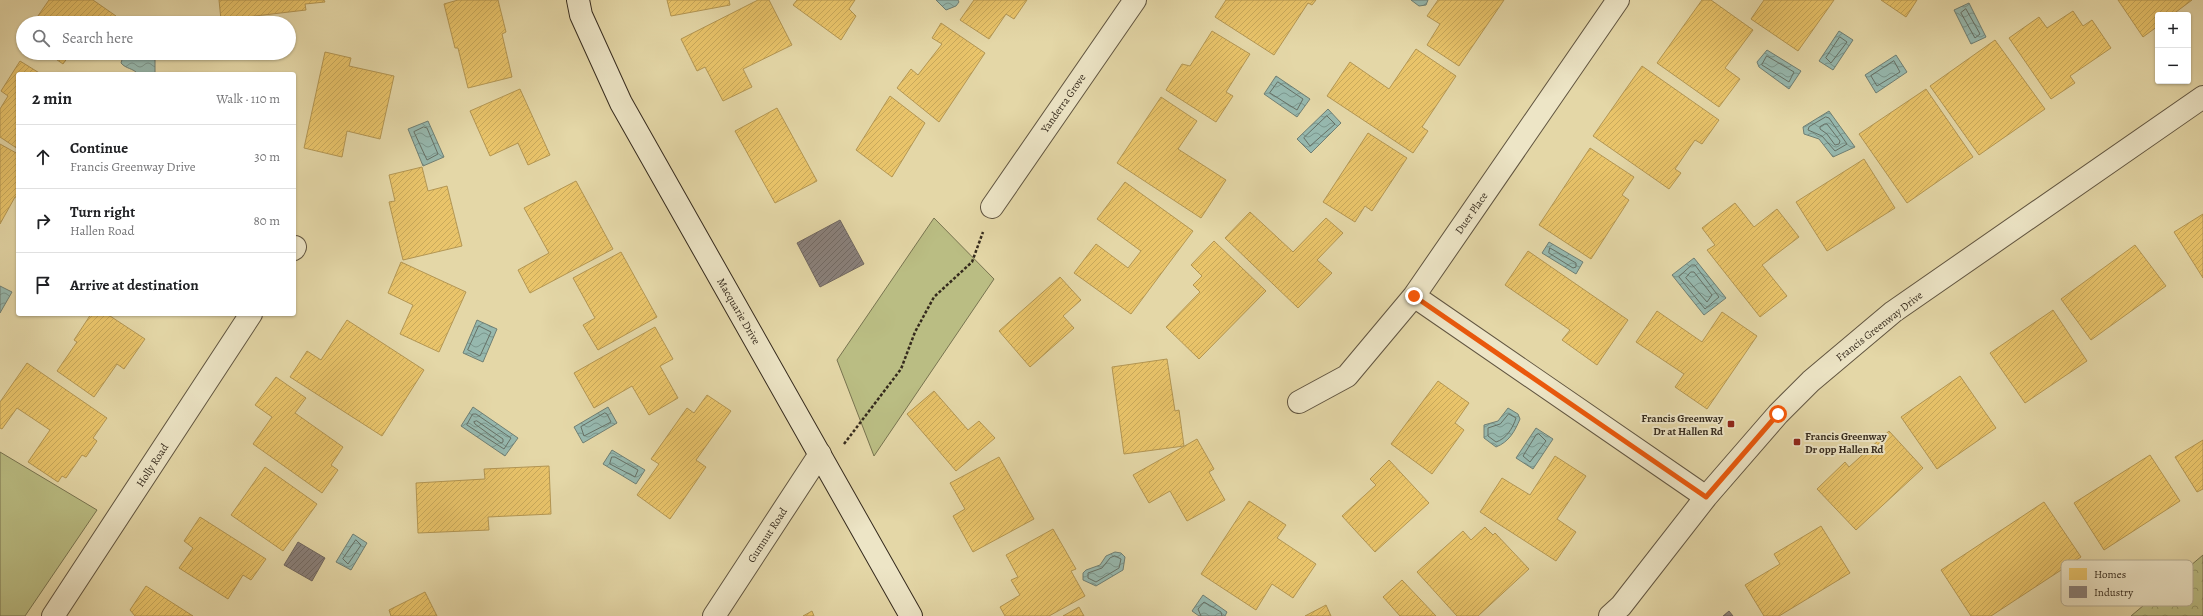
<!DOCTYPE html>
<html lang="en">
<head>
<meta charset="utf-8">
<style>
  :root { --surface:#fff; --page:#f6f6f6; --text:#202124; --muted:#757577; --line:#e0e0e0 }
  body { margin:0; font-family:Alegreya,serif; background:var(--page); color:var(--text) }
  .controls { position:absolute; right:12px; top:12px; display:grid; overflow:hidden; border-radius:4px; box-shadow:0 1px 3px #0004 }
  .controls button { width:36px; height:36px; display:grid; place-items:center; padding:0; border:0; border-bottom:1px solid var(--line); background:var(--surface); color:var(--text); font:20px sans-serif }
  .stop { position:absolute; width:12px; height:12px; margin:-9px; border:3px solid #ea580c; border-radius:50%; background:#fff }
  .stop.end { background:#ea580c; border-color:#fff; box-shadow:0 1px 4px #0008 }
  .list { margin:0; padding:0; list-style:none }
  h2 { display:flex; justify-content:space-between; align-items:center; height:52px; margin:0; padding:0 16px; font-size:17px }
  h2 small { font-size:13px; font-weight:400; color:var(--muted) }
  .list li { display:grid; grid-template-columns:26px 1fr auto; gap:12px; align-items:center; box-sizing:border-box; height:64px; padding:0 16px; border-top:1px solid var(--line) }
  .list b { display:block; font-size:15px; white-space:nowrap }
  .list p { margin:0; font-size:13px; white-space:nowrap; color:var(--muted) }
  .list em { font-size:13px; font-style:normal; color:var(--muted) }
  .icon { flex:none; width:22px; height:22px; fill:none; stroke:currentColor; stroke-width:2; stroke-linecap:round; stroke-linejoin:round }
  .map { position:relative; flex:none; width:2203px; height:616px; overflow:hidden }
  .search { position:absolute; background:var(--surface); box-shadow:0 1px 3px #0004; left:16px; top:16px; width:280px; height:44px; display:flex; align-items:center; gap:10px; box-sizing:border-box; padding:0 14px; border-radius:22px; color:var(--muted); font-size:15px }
  .panel { position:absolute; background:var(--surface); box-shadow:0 1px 3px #0004; left:16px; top:72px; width:280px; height:244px; border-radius:4px }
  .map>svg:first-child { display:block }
  .forest { fill:url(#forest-crowns); stroke:#787450 }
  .park { fill:#babd83; stroke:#787450 }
  .water { fill:url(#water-waves); stroke:#6f7f74 }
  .homes { fill:url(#homes-hatch); stroke:#b39653 }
  .industry { fill:url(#industry-hatch); stroke:#706760 }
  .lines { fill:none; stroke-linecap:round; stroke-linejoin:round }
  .shore { stroke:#667166; stroke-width:1 }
  .street-casing { stroke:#615540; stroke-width:24 }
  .secondary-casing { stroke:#352a1d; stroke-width:24 }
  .path { stroke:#352a1d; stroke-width:2.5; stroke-dasharray:3 2; stroke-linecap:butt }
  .street { stroke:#ede5c6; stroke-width:22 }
  .secondary { stroke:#ede5c6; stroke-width:22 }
  .route { stroke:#ea580c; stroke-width:5 }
  .poi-dot { fill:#8f2418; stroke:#ede5c6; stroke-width:1.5 }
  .labels { text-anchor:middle; stroke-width:4; stroke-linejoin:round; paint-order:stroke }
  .street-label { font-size:11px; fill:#352a1d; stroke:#ede5c6 }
  .poi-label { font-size:11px; font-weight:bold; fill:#352a1d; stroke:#ede5c6; text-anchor:end }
  .key { fill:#ede5c6; stroke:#b6ad93; stroke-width:1 }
  .key-label { font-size:11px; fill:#352a1d }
</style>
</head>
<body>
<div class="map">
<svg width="2203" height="616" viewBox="0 0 2203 616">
  <defs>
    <pattern id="forest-crowns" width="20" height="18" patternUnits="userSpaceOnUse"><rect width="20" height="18" fill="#babd83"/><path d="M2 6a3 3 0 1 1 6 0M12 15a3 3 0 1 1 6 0" fill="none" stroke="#989a6b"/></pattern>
    <pattern id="water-waves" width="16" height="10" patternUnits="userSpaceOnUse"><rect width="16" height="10" fill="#96b8ae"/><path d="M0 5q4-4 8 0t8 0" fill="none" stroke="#7b968d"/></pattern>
    <pattern id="homes-hatch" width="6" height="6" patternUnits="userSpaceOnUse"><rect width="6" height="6" fill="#e9c46a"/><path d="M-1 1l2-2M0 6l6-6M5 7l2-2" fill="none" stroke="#c8a95b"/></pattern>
    <pattern id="industry-hatch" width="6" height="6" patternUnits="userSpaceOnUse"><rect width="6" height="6" fill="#8a817c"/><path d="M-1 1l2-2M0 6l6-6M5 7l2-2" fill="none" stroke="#726a65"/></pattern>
  </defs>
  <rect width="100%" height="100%" fill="#e4d7a7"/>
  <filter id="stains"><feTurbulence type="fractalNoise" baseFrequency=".005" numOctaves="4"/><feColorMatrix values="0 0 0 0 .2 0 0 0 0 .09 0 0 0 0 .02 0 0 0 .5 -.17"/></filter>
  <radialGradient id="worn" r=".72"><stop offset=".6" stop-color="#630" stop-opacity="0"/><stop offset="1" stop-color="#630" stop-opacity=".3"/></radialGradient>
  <!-- forest -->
  <path class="forest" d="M2203 555V616H2131Z"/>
  <!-- park -->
  <path class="park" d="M934 218 994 279 874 456 837 360Z
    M0 452 97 510 25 616H0Z"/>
  <!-- water -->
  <path class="water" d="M936 0H958L959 2 956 6 946 10Z
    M1411 0H1428L1426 5 1419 6Z
    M1969 3 1986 37 1971 44 1954 10Z
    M1839 31 1853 40 1833 70 1819 61Z
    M1767 50 1801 71 1789 89 1759 67 1757 62Z
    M124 53 151 55 155 59V74H138C133 68 126 69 121 63Z
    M1896 55 1907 72 1876 93 1865 75Z
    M1276 76 1310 99 1297 117 1264 94Z
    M1328 109 1341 123 1311 153 1297 139Z
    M1829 111 1855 147 1833 157 1819 139 1804 134 1803 127Z
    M428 121 444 157 423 166 408 129Z
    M1549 242 1583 262 1576 274 1542 253Z
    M1694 258 1726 298 1704 315 1672 275Z
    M0 286 12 292 0 313Z
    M477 320 497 329 483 362 463 353Z
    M473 407 518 438 505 456 461 426Z
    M608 407 617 423 583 443 574 427Z
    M1508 408 1518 414 1520 419C1515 431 1509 442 1496 447L1484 438V425L1498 421Z
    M1536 428 1553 439 1533 469 1516 458Z
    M612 450 645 470 636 484 603 464Z
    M353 534 367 543 351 570 336 562Z
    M1115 552 1121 553 1125 557 1123 570 1096 586 1083 580V573L1086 570 1100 565 1106 556Z
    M1203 595 1227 612 1225 616H1199L1192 611Z"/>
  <!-- homes -->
  <path class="homes" d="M49 0H93L116 16 111 23H33Z
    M219 0H324L325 2 305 4 306 10 221 20Z
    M458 0H498L506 32 502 34 512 77 468 88 458 48H455L444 4Z
    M667 0H729L730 5 671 16Z
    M758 0H769L792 45 743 69 752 87 723 101 705 67 697 71 681 39Z
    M797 0H855L849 9 856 16 841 40 793 5Z
    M974 0H1027L1014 19 1006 14 989 39 960 20Z
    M1226 0H1316L1312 5 1308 3 1274 55 1215 17Z
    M1438 0H1504L1459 66 1427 45 1440 24 1427 16Z
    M1702 0H1711L1753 30 1725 68 1740 79 1719 107 1657 63Z
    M1764 0H1834L1798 51 1751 19Z
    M1881 0H1917L1906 17Z
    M2118 0H2192L2172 15H2158V26L2143 37Z
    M2073 11 2083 26 2092 20 2111 48 2070 76 2075 83 2051 99 2009 38 2039 17 2047 28Z
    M941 23 985 53 939 122 897 88 911 69 918 75 942 44 932 38Z
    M1212 31 1250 54 1226 92 1233 96 1216 122 1166 90 1182 64 1190 66Z
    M1995 40 2045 109 1979 155 1930 86Z
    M1416 49 1456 76 1422 127 1428 131 1413 153 1327 96 1350 62 1389 89Z
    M325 52 351 58 349 66 394 76 380 139 347 131 342 157 304 148Z
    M47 53H71L63 64Z
    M20 61 41 74H18V149L0 137V109L8 96 1 91Z
    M1642 66 1719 120 1702 144 1695 140 1675 169 1681 173 1669 189 1593 136Z
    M520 89 550 155 528 165 518 143 490 156 470 111Z
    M1926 89 1973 157 1907 203 1859 134Z
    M890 96 925 123 892 177 856 150Z
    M1161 97 1197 121 1178 149 1226 180 1201 218 1117 163Z
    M777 108 817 181 775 203 735 131Z
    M1368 133 1407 158 1372 211 1365 206 1355 222 1323 202Z
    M0 144 18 154V197H15L0 224Z
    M1590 148 1634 177 1622 195 1629 200 1591 259 1539 225Z
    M1864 159 1895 208 1827 251 1796 202Z
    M422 167 428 191 447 186 462 246 403 260 389 202 395 201 389 175Z
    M576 181 613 249 530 293 518 270 549 253 524 208Z
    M1125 182 1193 231 1131 314 1074 273 1096 244 1128 268 1141 251 1097 219Z
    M1735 203 1754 227 1777 209 1799 237 1762 265 1787 296 1760 317 1707 250 1715 245 1702 228Z
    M1250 212 1293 252 1326 218 1343 233 1317 260 1332 273 1298 308 1225 238Z
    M2203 214V278L2174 232Z
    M1214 241 1266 291 1199 359 1166 327 1200 292 1193 285 1202 276 1191 265Z
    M2135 245 2166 286 2091 340 2061 299Z
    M1528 251 1628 320 1597 365 1562 340 1570 330 1505 285Z
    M621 252 657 317 598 350 583 325 595 318 573 278Z
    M401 262 466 292 439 352 400 334 413 305 388 293Z
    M1060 277 1081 300 1063 316 1074 328 1030 367 999 331Z
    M2053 310 2087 361 2025 403 1990 353Z
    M1657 311 1702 342 1722 312 1757 336 1707 409 1675 387 1684 374 1636 342Z
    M91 314H107L145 339 124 369 117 364 94 397 57 371 77 342 74 340Z
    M347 320 424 370 382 436 290 377 307 351 321 360Z
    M655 327 673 359 660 366 678 398 649 415 632 386 594 408 574 373Z
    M1167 359 1175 411 1179 410 1184 446 1124 454 1112 367Z
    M27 363 107 418 93 438 97 441 86 457 82 455 66 478 62 476 58 482 28 462 50 430 17 408 2 429 0 428V402Z
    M1960 376 1996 428 1937 469 1901 417Z
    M276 377 306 398 295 413 343 447 331 465 338 470 322 493 253 444 272 417 255 405Z
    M1438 381 1469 403 1455 423 1464 430 1432 474 1391 444Z
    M934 391 968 430 979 421 995 438 956 471 907 414Z
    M707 395 731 411 696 460 706 467 670 519 637 495 659 464 651 459 687 408 694 413Z
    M1889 431 1923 468 1856 530 1817 489 1845 462 1849 467Z
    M1197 439 1214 469 1209 472 1225 500 1187 521 1170 491 1149 503 1133 475Z
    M2203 440V489L2197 492 2175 457Z
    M2150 455 2180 501 2104 550 2074 503Z
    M1555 456 1586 476 1557 519 1576 532 1556 561 1480 512 1502 478 1530 495Z
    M999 457 1034 519 973 552 953 516 965 509 950 483Z
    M1389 460 1429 503 1375 552 1342 516 1376 485 1370 479Z
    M549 466 551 514 488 517 489 530 418 533 416 483 485 479 484 469Z
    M265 467 317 504 283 551 231 515Z
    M1249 501 1286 525 1277 538 1316 564 1293 598 1272 584 1256 610 1201 574Z
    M2044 502 2081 557 1991 616H1971L1941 570Z
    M200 517 266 559 251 580 243 575 228 599 179 568 193 548 184 541Z
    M1821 526 1850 573 1779 616H1764L1745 585 1780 564 1774 554Z
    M1485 527 1493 535 1495 533 1529 569 1478 616H1457L1417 572 1463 531 1471 540Z
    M1053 529 1076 569 1071 571 1085 596 1049 616H1005L1000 607 1020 595 1011 580 1018 577 1006 555Z
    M1402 580 1436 616H1400L1383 597Z
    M146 586 193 616H135L130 610Z
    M425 592 437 616H391L389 610Z
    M1326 605 1331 616H1305Z
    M1079 607 1084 616H1063Z
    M812 611 814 616H803Z"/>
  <!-- industry -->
  <path class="industry" d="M840 220 864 264 820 287 797 243Z
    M298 542 325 558 312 581 284 565Z
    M1729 611 1733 616H1723Z"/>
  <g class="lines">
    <!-- shore -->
    <path class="shore" d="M1966 9 1980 34 1975 38 1961 13Z
      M1840 37 1847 42 1831 63 1826 58Z
      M1767 56 1794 72 1789 82 1762 65Z
      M1894 61 1900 72 1877 86 1871 76Z
      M1278 82 1303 99 1297 110 1270 93Z
      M1327 116 1335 124 1310 146 1304 138Z
      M1826 117 1829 118 1847 144 1835 151 1822 136 1808 130 1809 127Z
      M1825 124H1827L1840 141 1839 144 1835 145 1827 134 1820 129V127Z
      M424 127 427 128 438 154 427 160 414 132Z
      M1550 248 1576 263V267L1573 268 1549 253Z
      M1692 265H1695L1719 297 1705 309 1679 277Z
      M1691 272H1694L1712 295 1707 302 1686 278Z
      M479 326 491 332 480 356 468 350Z
      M605 413 607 414 611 422 584 436 581 427Z
      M473 414H476L511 438 504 449 467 425Z
      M1509 414 1516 418C1513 428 1506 439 1496 442L1488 436V428L1500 424Z
      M477 421 503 439V442L501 443 475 424 474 422Z
      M1539 434 1546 441 1530 462 1523 456 1536 435Z
      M612 457H615L638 470 635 477 610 464Z
      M356 540 361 545 348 564 343 559Z
      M1115 556 1121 559 1119 568 1096 582 1088 578V573L1102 568 1110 558Z
      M1201 616 1198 609 1204 602 1221 612 1222 616"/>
    <!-- street casing -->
    <g class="street-casing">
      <path id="street" d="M992 207 1135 0
        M294 249 295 247
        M1414 296 1706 497
        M1299 402 1347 376 1414 296 1618 0
        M53 616 251 314
        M714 616 820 454
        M1610 616 1621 606 1706 497 1778 414 1811 381 1893 312 2203 97"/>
    </g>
    <!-- secondary casing -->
    <g class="secondary-casing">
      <path id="secondary" d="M578 0 581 15 621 103 911 616"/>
    </g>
    <!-- path -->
    <path class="path" d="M844 444 901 369 915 332 934 297 972 262 983 232"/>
    <!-- street -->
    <use href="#street" class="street"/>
    <!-- secondary -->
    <use href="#secondary" class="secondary"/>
  </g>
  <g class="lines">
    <!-- route -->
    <path class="route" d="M1414 296 1706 497 1778 414"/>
  </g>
  <!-- markers -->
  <g class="poi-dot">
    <rect x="1727" y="420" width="8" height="8" rx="2"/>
    <rect x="1793" y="438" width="8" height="8" rx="2"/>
  </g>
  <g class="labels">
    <!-- street labels -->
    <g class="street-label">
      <text transform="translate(1063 103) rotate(-55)" y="4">Yanderra Grove</text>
      <text transform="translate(1471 213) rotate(-55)" y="4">Duer Place</text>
      <text transform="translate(739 311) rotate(60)" y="4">Macquarie Drive</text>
      <text transform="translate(1879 326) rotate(-38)" y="4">Francis Greenway Drive</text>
      <text transform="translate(152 465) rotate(-57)" y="4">Holly Road</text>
      <text transform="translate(767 535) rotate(-57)" y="4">Gumnut Road</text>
    </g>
    <!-- poi labels -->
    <g class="poi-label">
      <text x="1723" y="422">Francis Greenway<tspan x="1723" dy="13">Dr at Hallen Rd</tspan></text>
      <text x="1805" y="440" text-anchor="start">Francis Greenway<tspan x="1805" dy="13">Dr opp Hallen Rd</tspan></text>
    </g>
  </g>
  <!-- legend -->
  <rect x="2061" y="560" width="132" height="46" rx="6" class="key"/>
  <rect x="2069" y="568" width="18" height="12" fill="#e9c46a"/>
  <rect x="2069" y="586" width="18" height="12" fill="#8a817c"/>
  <g class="key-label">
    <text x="2094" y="578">Homes</text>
    <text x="2094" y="596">Industry</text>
  </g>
  <rect width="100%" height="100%" filter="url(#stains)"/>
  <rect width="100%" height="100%" fill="url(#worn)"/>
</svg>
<div class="controls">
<button>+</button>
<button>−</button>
</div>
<div class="stop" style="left:1778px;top:414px"></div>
<div class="stop end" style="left:1414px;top:296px"></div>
<div class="search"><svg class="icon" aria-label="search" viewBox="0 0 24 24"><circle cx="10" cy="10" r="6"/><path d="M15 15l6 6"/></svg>Search here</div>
<section class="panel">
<h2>2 min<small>Walk · 110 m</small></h2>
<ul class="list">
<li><svg class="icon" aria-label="ahead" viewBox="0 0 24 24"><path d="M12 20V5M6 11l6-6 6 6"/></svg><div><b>Continue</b><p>Francis Greenway Drive</p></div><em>30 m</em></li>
<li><svg class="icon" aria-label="right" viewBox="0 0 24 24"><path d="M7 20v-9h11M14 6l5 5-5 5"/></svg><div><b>Turn right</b><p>Hallen Road</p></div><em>80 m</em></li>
<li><svg class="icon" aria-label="arrive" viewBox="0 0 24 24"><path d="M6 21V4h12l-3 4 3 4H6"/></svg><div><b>Arrive at destination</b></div></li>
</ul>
</section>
</div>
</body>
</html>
